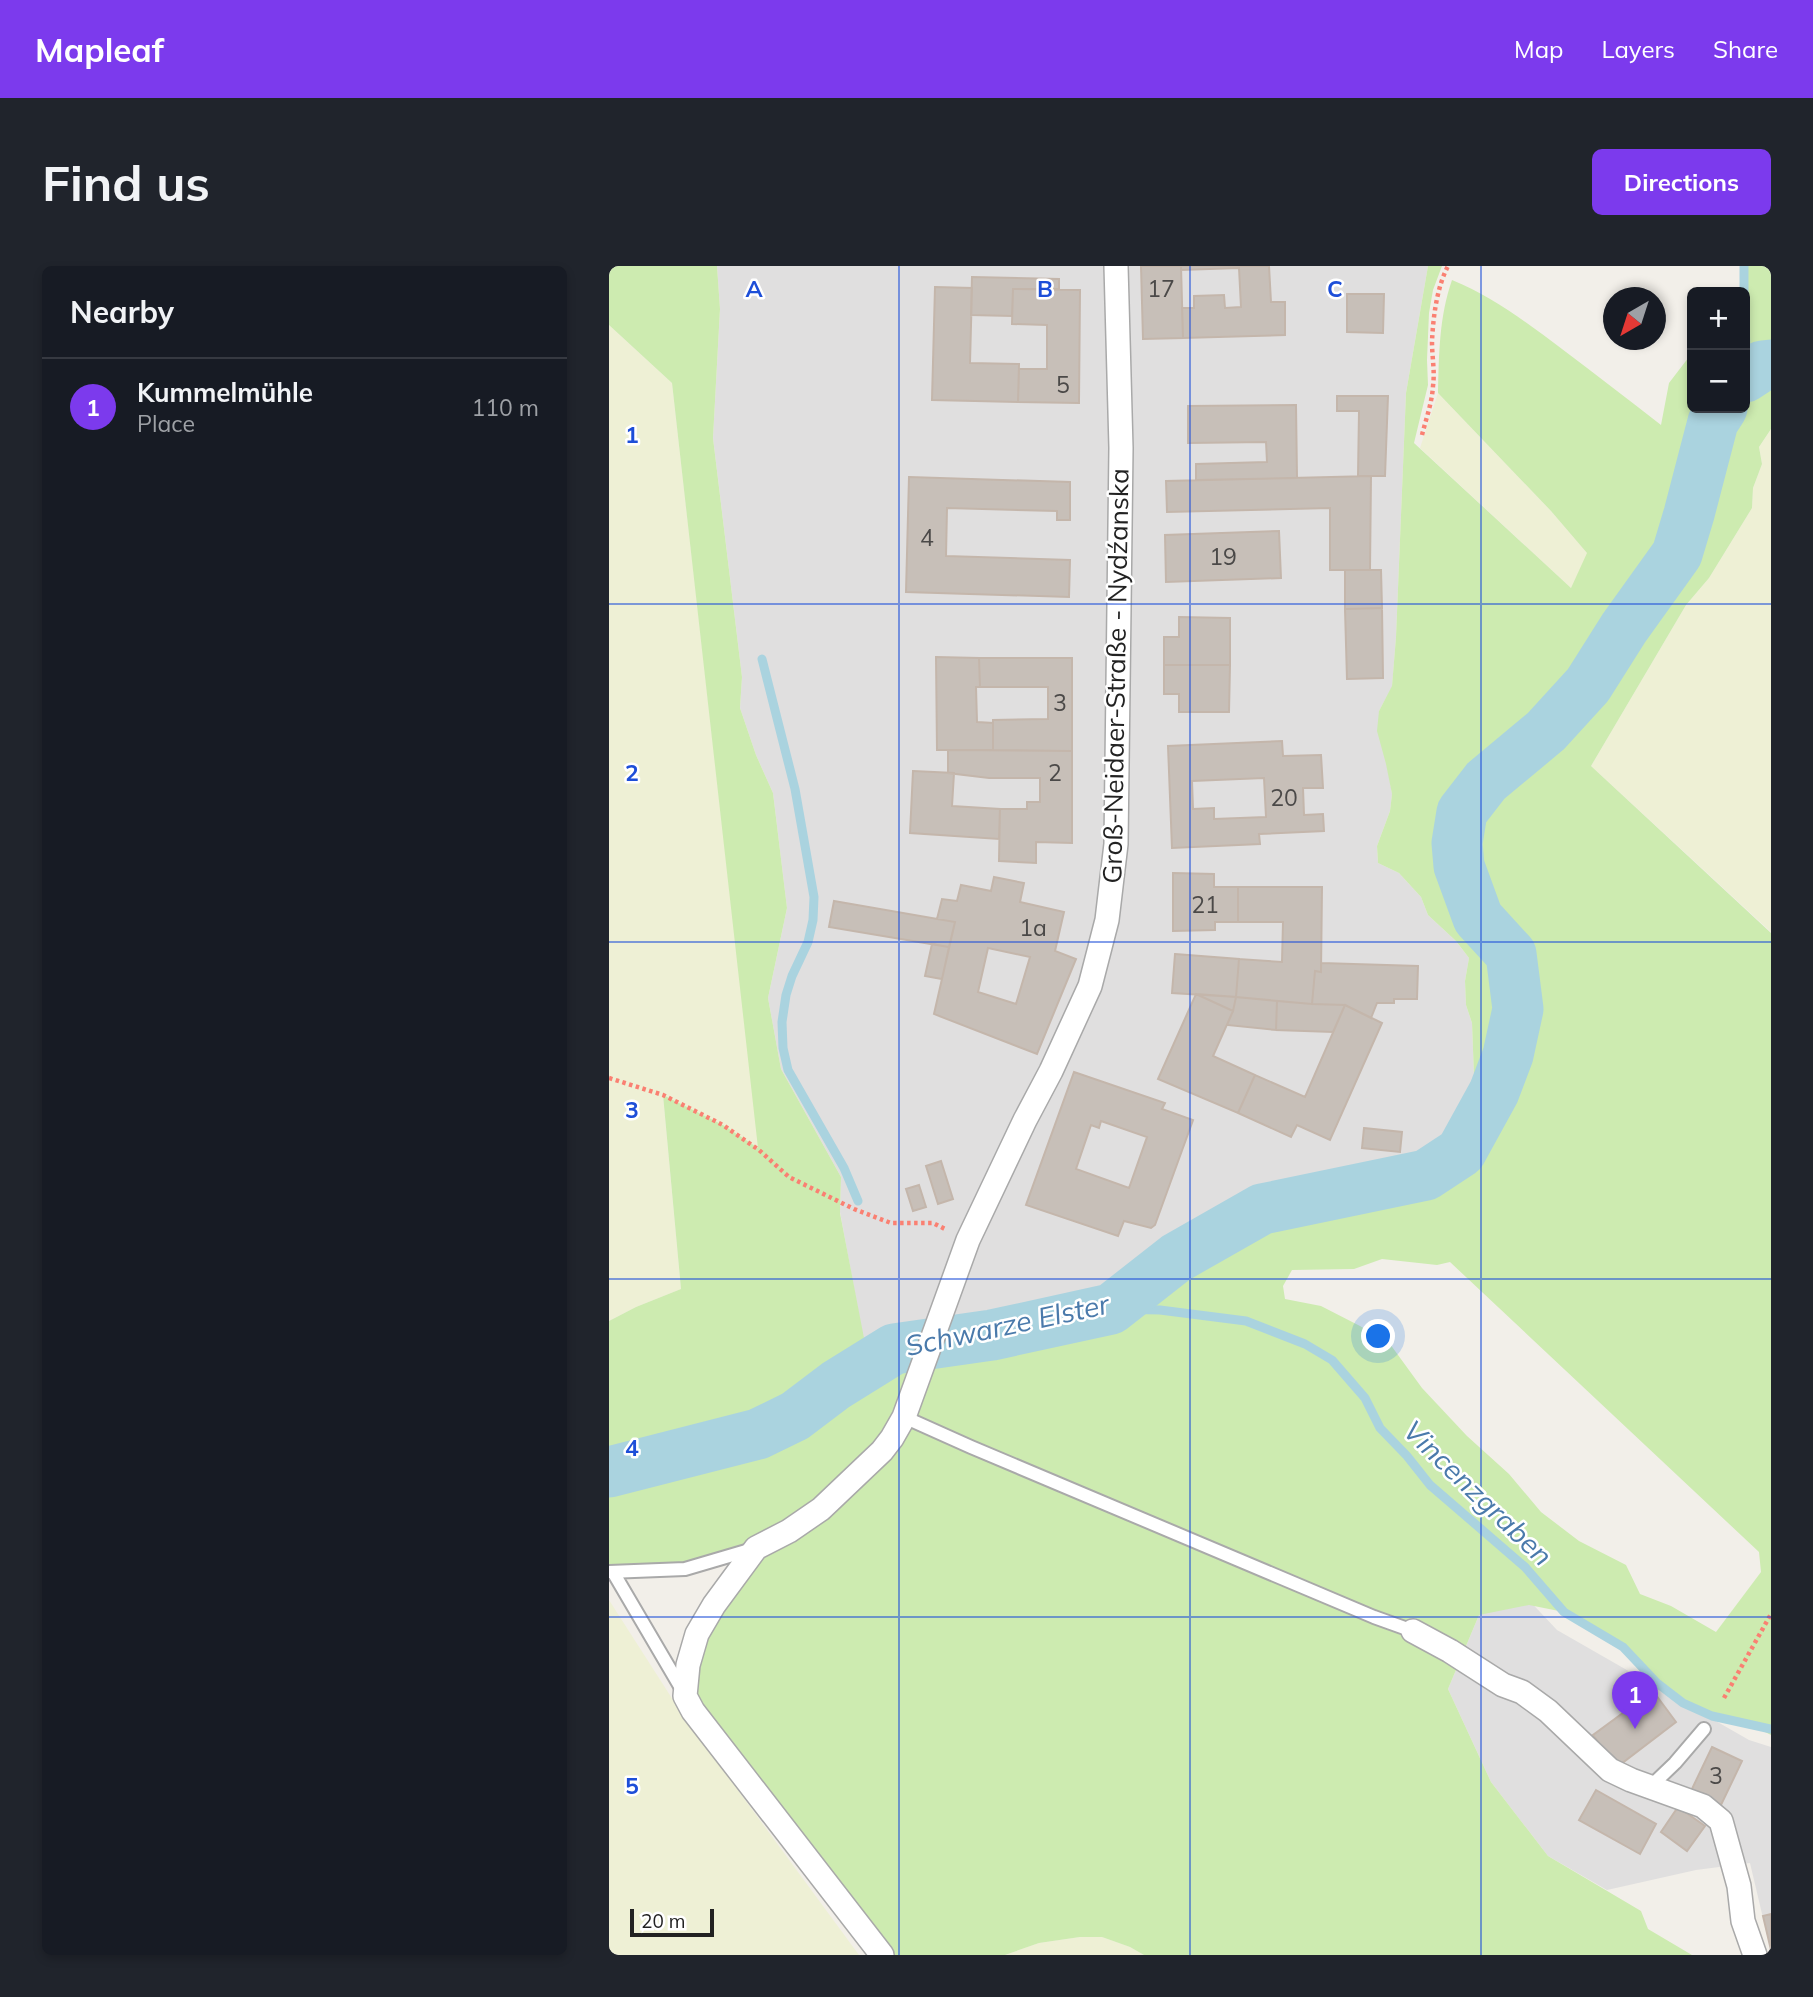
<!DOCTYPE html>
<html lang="en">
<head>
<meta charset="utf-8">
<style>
  :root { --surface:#171b24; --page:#20242c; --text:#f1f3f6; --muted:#9ea1a6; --line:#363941; --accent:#7c3aed }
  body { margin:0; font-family:Mulish,sans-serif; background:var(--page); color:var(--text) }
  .controls { position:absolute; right:21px; top:21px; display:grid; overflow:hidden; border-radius:10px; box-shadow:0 4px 10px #0003 }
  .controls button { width:63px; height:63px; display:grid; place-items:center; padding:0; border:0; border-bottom:2px solid var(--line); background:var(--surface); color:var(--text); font:35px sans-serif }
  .compass { position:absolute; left:994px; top:21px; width:63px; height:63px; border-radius:50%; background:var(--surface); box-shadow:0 4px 10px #0003; rotate:219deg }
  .scale { position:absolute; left:21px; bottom:18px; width:84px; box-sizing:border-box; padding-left:7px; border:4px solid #222; border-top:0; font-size:19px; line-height:24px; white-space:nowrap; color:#222; -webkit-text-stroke:5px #fff; paint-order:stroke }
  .you { position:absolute; left:770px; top:1071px; width:24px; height:24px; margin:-18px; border:5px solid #fff; border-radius:50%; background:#1a73e8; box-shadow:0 0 0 10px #1a73e833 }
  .badge { display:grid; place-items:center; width:46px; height:46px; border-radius:50%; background:var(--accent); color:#fff; font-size:23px; font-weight:700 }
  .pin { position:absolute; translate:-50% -58px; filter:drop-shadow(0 2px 4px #0008) }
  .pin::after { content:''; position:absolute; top:37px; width:24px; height:21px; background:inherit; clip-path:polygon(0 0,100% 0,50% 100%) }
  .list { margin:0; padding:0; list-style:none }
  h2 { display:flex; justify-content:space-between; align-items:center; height:91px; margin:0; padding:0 28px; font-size:30px }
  h2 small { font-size:23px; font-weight:400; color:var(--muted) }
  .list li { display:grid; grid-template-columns:46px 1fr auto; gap:21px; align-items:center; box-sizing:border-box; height:98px; padding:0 28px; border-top:2px solid var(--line) }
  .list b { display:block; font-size:26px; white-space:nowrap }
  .list p { margin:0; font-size:23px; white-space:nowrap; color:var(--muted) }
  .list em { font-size:23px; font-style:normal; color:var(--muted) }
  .map { position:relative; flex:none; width:1162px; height:1689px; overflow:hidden; border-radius:10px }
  header { display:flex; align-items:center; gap:42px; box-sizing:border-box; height:98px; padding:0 35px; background:var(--accent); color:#fff }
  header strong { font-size:33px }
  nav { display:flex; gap:38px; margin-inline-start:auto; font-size:24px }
  .intro { display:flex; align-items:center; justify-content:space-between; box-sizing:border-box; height:168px; padding:0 42px }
  h1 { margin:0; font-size:49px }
  .button { padding:18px 32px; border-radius:10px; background:var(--accent); color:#fff; font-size:24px; font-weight:700 }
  main { display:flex; gap:42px; padding:0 42px }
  aside { flex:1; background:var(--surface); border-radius:10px; box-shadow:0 4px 10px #0003 }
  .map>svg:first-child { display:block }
  .residential { fill:#e0dfdf }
  .farmland { fill:#eef0d5 }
  .grass { fill:#cdebb0; fill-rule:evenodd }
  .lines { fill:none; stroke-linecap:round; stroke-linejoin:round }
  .stream { stroke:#aad3df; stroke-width:9 }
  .river { stroke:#aad3df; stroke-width:51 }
  .building { fill:#c7bfb8; stroke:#c4b6ab; stroke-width:2; fill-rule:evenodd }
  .lane-casing { stroke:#a9a9a9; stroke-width:16 }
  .street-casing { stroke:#a9a9a9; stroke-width:26 }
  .path { stroke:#fa8072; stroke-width:4.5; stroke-dasharray:3.5 3.5; stroke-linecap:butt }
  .lane { stroke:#fff; stroke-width:12 }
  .street { stroke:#fff; stroke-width:23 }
  .grid { fill:none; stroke:#1d4ed8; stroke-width:2; stroke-opacity:0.55 }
  .labels { text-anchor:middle; stroke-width:5; stroke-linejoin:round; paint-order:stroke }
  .number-label { font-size:23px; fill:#4b4948 }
  .street-label { font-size:26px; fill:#222; stroke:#fff }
  .water-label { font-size:28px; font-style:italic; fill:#4a7aab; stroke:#fff }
  .grid-label { font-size:23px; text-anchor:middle; font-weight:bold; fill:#1d4ed8; stroke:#fff; stroke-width:5; stroke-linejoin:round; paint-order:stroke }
</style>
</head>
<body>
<header>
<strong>Mapleaf</strong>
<nav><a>Map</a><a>Layers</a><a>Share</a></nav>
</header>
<div class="intro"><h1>Find us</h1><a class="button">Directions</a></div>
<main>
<aside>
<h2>Nearby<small></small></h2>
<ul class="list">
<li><span class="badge">1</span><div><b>Kummelmühle</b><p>Place</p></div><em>110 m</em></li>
</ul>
</aside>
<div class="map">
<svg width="1162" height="1689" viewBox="0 0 1162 1689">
  <rect width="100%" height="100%" fill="#f2efe9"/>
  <!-- residential -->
  <path class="residential" d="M108 0H819L797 127 787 371 783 421 770 445 783 528 781 545 768 580 769 597 790 607 812 631 819 649 847 675 860 692 856 715 857 739 863 757 866 837 852 886 817 909 653 943 567 992 502 1043 383 1069 285 1083 259 1098 231 946 232 911 172 803 159 732 178 642 164 527 147 489 131 442 133 411 104 172 111 43Z
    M897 1310 948 1364 1140 1474 1162 1481V1686L1141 1597 1087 1604 998 1624 939 1590 882 1516 839 1423 870 1349Z"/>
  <!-- farmland -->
  <path class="farmland" d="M0 59 63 117 150 884 114 859 54 830 72 1023 27 1041 0 1055Z
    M829 127 942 245 979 288 962 322 811 182Z
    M1162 163V666L982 500 1077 339 1100 312 1143 242 1144 222 1153 198 1150 181Z
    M0 1334 73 1448 250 1689H0Z
    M471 1671H493L521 1681 535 1689H396L430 1677Z"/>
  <!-- grass -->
  <path class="grass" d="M0 0H108L111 43 104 172 133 411 131 442 147 489 164 527 178 642 159 732 172 803 232 911 231 947 260 1098 285 1083 383 1069 502 1043 567 992 653 943 817 909 852 886 866 837 863 757 857 739 856 715 860 692 847 675 819 649 812 631 790 607 769 597 768 580 781 545 783 528 777 498 768 465 770 445 783 420 787 371 797 127 819 0H833L824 24 820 47 818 94 819 119 805 177 962 322 978 287 942 245 829 127C830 89 830 51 843 14 883 30 918 57 953 83 986 108 1019 133 1052 159L1060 117 1083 87V142H1136L1135 0H1162V163L1150 181 1153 198 1144 222 1143 242 1100 312 1077 339 982 500 1162 667V1469L1142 1459 1103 1450 1074 1437 1048 1417 1013 1381 955 1346 920 1339 870 1349 839 1423 882 1516 939 1590 1032 1645 1039 1663 1083 1689H535L521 1681 493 1671H471L430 1677 396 1689H273L84 1445 79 1399 146 1283 113 1293 0 1312V1055L27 1041 72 1023 54 829 114 859 149 882 63 117 0 59ZM773 993 828 999 841 996 1150 1286 1152 1306 1107 1366 1062 1340 1031 1328 1017 1299 970 1275 932 1246 900 1208 858 1170 813 1122 781 1078 751 1060 712 1040 676 1033 674 1020 683 1004 745 1003Z"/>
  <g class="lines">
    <!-- stream -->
    <path class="stream" d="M1135 0V26
      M1136 57 1138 109
      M153 393 186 523 205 631 204 654 199 676 183 710 177 729 173 756 174 782 179 804 235 902 249 935
      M502 1043 551 1044 637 1055 696 1078 723 1094 756 1132 771 1162 798 1190 821 1219 916 1301 955 1346 1014 1381 1048 1417 1074 1437 1103 1450 1162 1463"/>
    <!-- river -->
    <path class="river" d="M1136 111 1153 100 1162 99
      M0 1206 149 1168 186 1150 227 1119 285 1083 383 1069 502 1043 567 992 653 943 817 909 852 886 885 826 899 789 909 743 902 688 869 652 850 600 848 577 853 546 877 515 937 465 979 419 1015 362 1068 288 1080 248 1104 156 1113 142"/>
  </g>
  <!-- building -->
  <path class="building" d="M532 0H572L574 72 534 73Z
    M572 0H660L662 36H676V69L574 72 573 42H585V30L615 29 616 42 632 41 630 2 572 4Z
    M363 11 450 13V23H404L403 50 362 49Z
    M326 21 363 22 361 97 410 98 409 136 323 134Z
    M404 23 471 24 470 137 409 136 410 103H438V59L403 58Z
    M738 28H775L774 67 738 66Z
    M728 130H779L776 210H749L750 145H728Z
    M687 139 688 212 587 214V198L658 196 657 176 579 177V140Z
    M762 210 761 304H721V242L558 246 557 215Z
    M300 211 461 216V254H448V245L338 242 337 290 461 294 460 331 297 326Z
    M670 265 672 312 557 316 556 269Z
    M736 304H772L773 342 736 343Z
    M773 342 774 412 738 413 736 343Z
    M570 351 621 352V399H555V371H570Z
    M327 391 370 392 371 421H367L368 456 384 457V484H328Z
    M370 392H463V485L384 484V454L439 453V421H371Z
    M555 399H621L620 446H570V428H555Z
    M673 475 674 490 712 489 714 522H694L695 549 714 548 715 565 650 568 651 578 563 582 559 480ZM655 512 657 551 605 553V542L584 543 583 515Z
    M339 484 463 485V577L427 576V597L390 595 391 543H418V536H431V512H380L339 507Z
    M304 505 345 507 343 540 391 543 390 573 301 567Z
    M564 607 605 608V621H629V656H606V664L564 665Z
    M385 611 415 617 411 636 455 646 446 685 467 693 428 788 325 748 346 656 328 653 333 633 348 635 352 619 382 625ZM379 682 421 691 407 738 369 726Z
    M629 621H713L712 706 706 705 703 738 627 731 630 693 673 696 674 656H629Z
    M225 635 346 656 340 681 220 661Z
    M323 678 340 681 333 713 316 710Z
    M566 688 630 693 627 731 563 727Z
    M712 697 809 700 808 733H785V737H768L762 752 736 739 703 738 706 705 712 706Z
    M587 728 624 745 604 790 646 809 629 847 549 813Z
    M587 728 627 731 624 745Z
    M627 731 668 735 667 764 618 759 624 745Z
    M668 735 703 738 736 739 724 766 667 764Z
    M736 739 773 757 721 874 688 859 682 871 629 847 646 809 696 831Z
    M465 806 556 837 553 843 584 854 546 959 542 962 515 955 509 970 417 939ZM492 855 538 871 520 922 467 903 482 859 490 862Z
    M755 862 793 866 791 886 753 882Z
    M332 895 344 933 329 938 317 900Z
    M310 919 317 941 304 945 297 923Z
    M1044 1425 1067 1456 1008 1501 984 1469Z
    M1103 1481 1133 1495 1112 1539 1082 1525Z
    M987 1524 1047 1558 1031 1588 970 1554Z
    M1069 1541 1096 1560 1078 1585 1052 1566Z
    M1162 1648V1684L1154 1650Z"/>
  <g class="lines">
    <!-- lane casing -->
    <g class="lane-casing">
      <path id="lane" d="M295 1151 362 1181 765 1351 804 1365
        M0 1306 76 1303 144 1283
        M4 1306 75 1427
        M1042 1520 1066 1497 1095 1463"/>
    </g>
    <!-- street casing -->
    <g class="street-casing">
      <path id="street" d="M804 1365 841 1385 894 1419 913 1426 939 1445 1001 1504 1022 1514 1094 1540 1112 1555 1130 1620 1134 1655 1146 1689
        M273 1689 84 1445 76 1430 79 1399 88 1368 105 1339 147 1282 180 1265 212 1243 273 1185 283 1172 295 1151 359 974 416 854 442 805 481 720 498 654 507 578 512 182 507 0"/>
    </g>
    <!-- path -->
    <path class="path" d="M813 169C817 153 823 137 824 120 826 105 823 91 823 76 824 51 828 21 839 0
      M0 812 54 829 114 859 150 884 180 911 245 943 282 957H324L336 963
      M1115 1432 1162 1348"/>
    <!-- lane -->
    <use href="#lane" class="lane"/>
    <!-- street -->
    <use href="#street" class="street"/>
  </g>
  <!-- grid -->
  <path class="grid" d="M290 0V1689M581 0V1689M872 0V1689M0 338H1162M0 676H1162M0 1013H1162M0 1351H1162"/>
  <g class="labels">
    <!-- number labels -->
    <g class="number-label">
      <text x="552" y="31">17</text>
      <text x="454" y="127">5</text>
      <text x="318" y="280">4</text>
      <text x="614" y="299">19</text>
      <text x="451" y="445">3</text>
      <text x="446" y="515">2</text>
      <text x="675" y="540">20</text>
      <text x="596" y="647">21</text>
      <text x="424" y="670">1a</text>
      <text x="1107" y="1518">3</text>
    </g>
    <!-- street labels -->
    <g class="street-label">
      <text transform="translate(507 410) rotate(-89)" y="9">Groß-Neidaer-Straße - Nydźanska</text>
    </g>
    <!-- water labels -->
    <g class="water-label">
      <text transform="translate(398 1059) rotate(-12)" y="10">Schwarze Elster</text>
      <text transform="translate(869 1227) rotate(44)" y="10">Vincenzgraben</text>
    </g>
  </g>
  <g class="grid-label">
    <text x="145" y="31">A</text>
    <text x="436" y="31">B</text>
    <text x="726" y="31">C</text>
    <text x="23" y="177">1</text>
    <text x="23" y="515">2</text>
    <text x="23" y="852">3</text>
    <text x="23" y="1190">4</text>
    <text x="23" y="1528">5</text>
  </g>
</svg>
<div class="controls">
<button>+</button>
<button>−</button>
</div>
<svg class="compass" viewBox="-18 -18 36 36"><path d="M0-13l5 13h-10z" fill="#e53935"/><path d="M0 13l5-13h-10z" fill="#9ea1a6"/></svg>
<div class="scale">20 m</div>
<div class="you"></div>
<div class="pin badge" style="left:1026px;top:1463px">1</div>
</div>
</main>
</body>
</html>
